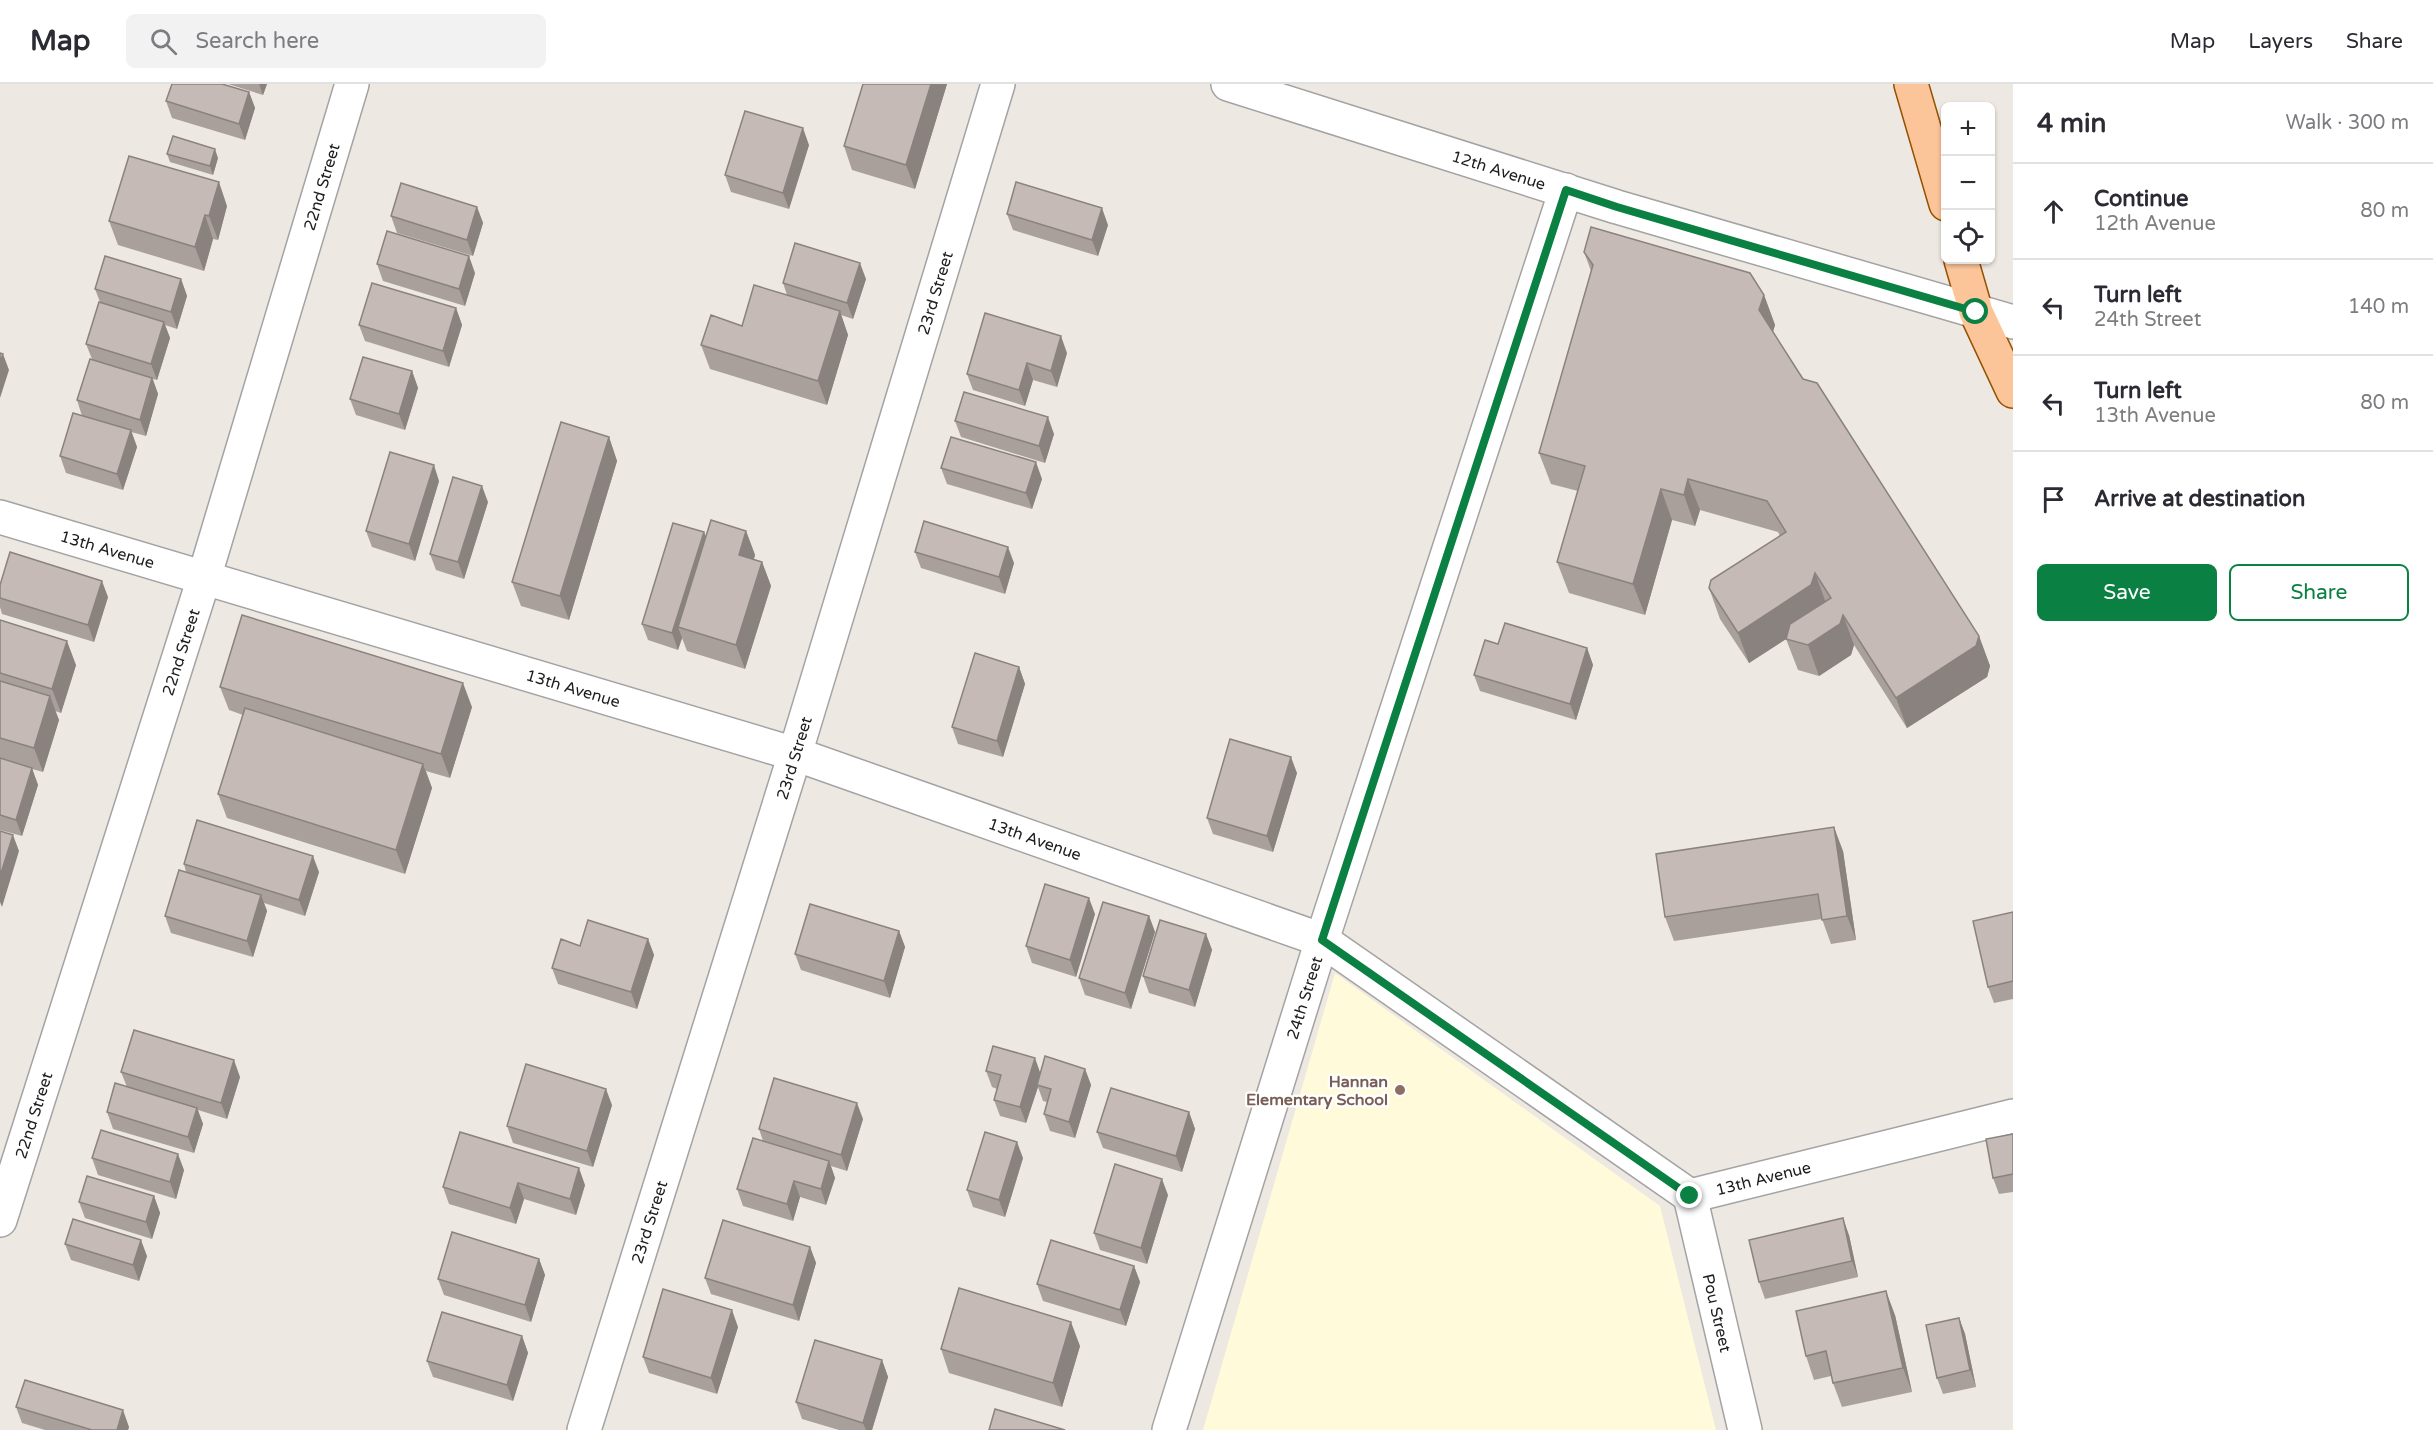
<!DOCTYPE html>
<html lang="en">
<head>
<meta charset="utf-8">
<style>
  :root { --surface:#fff; --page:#f2f2f3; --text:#2b2b33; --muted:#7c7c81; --line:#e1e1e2; --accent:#0b8043 }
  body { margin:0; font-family:"Varela Round",sans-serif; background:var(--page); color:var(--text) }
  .controls { position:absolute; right:18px; top:18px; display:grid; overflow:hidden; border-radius:9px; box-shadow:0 2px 4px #0004 }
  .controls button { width:54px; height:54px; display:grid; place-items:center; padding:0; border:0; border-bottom:2px solid var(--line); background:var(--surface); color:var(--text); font:30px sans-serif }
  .stop { position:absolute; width:18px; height:18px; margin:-14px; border:4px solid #0b8043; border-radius:50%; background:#fff }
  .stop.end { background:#0b8043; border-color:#fff; box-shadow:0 2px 6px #0008 }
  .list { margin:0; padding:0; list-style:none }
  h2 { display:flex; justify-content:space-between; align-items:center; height:78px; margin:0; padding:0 24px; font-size:26px }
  h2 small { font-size:20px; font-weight:400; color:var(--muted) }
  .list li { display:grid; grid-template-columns:39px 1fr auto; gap:18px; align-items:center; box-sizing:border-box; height:96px; padding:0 24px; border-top:2px solid var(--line) }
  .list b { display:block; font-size:22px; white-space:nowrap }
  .list p { margin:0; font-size:20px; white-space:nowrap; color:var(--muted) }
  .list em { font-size:20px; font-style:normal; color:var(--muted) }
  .actions { display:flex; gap:12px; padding:18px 24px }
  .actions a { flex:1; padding:14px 0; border:2px solid var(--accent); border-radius:9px; text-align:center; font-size:21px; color:var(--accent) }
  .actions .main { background:var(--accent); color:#fff }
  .icon { flex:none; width:33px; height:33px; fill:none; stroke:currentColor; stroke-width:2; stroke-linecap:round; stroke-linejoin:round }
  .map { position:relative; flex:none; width:2013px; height:1346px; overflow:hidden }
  header { display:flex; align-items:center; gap:36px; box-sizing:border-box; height:84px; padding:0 30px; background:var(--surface); border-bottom:2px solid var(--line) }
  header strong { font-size:28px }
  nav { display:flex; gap:33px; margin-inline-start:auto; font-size:21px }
  .search { width:420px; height:54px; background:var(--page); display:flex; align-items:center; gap:15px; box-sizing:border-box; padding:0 21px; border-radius:9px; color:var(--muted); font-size:22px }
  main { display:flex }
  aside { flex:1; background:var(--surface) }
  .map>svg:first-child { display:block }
  .education { fill:#fffada }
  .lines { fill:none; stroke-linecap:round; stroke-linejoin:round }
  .minor-casing { stroke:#a3a3a3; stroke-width:36 }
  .major-casing { stroke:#955100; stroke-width:36 }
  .minor { stroke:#fff; stroke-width:33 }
  .major { stroke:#fcc599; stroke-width:33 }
  .wall { fill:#a9a09c }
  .shaded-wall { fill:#8a827f }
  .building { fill:#c5bab5; stroke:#8a827f; stroke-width:1.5 }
  .route { stroke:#0b8043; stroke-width:8 }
  .education-dot { fill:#8d6e63; stroke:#fff; stroke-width:2 }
  .labels { text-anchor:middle; stroke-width:4.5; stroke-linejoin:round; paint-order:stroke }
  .street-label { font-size:16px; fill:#1c1c1c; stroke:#fff }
  .education-label { font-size:16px; font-weight:bold; fill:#785e54; stroke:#fff; text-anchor:end }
</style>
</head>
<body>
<header>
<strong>Map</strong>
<div class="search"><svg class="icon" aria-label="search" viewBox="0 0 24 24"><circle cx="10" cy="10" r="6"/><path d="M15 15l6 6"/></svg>Search here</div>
<nav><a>Map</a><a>Layers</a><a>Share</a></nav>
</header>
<main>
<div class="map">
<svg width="2013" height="1346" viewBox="0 0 2013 1346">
  <rect width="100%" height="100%" fill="#eee8e2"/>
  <!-- education -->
  <path class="education" d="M1335 889 1660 1122 1716 1346H1203Z"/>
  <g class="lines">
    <!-- minor casing -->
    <g class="minor-casing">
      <g id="minor">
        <path id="s1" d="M1228 0 1617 123 2013 238"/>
        <path id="s2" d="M0 433 795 670 1322 856 1690 1112 2013 1032"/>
        <path id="s3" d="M1690 1112 1745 1346"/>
        <path id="s4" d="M0 1136 204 494 352 0"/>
        <path id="s5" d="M584 1346 795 670 998 0"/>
        <path id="s6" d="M1169 1346 1322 856 1566 106"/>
      </g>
    </g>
    <!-- major casing -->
    <g class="major-casing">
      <path id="major" d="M1911 0 1946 120
        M1961 176 1976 228 2013 307"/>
    </g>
    <!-- minor -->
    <use href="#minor" class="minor"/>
    <!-- major -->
    <use href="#major" class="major"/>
  </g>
  <!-- wall -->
  <path class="wall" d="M228 0H267L263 11Z
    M863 0H947L915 105 852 86 844 62Z
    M249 8 255 24 245 56 172 34 166 17Z
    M809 61 789 125 731 108 725 91Z
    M167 70 218 74 213 91 170 78Z
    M227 122 218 156 213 155 204 187 118 161 109 137Z
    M477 123 483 139 473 172 397 149 391 132Z
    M1007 130 1108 141 1098 172 1013 146Z
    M1584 168 1764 211 1775 241 1773 248 1803 295 1979 552 1990 582 1987 593 1907 644 1854 561 1851 571 1819 592 1798 586 1786 555 1749 579 1720 535 1709 504 1780 452 1778 448 1700 426 1695 442 1672 436 1645 531 1569 509 1557 478 1578 407 1551 400 1539 369 1591 187Z
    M377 180 475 189 465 222 383 197Z
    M181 195 187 212 177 245 165 241 170 254 157 296 153 295 158 310 146 352 131 348 137 363 123 406 66 389 60 372 82 332 77 316 92 275 86 260 100 218 95 205Z
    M866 195 853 235 841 231 848 251 827 321 710 285 701 261 742 242 787 211 783 199Z
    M456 224 462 241 449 283 365 257 359 241Z
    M1067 269 1057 303 1033 296 1025 322 973 306 967 290Z
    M412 287 418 304 405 346 356 331 350 315Z
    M955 337 1054 350 1045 379 961 353Z
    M609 353 617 377 569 536 521 522 512 498Z
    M941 384 1042 395 1032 425 947 400Z
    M439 397 415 477 372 463 366 447Z
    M488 418 464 495 436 486 430 470Z
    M746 447 755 471 754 475 762 478 771 502 745 585 687 567 682 554 678 566 648 556 642 540 704 448 706 453Z
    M915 468 1014 479 1005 510 921 484Z
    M0 501 108 513 94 558 2 530 0 523Z
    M0 536 76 581 61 629 55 627 59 636 43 688 32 685 38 701 22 752 0 746Z
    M1498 560 1587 564 1593 581 1576 636 1480 607 1474 591Z
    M1019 583 1025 600 1003 673 958 660 952 643Z
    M220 603 472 623 450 694 426 687 432 704 405 790 227 734 218 710 243 631 229 626Z
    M1297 689 1273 768 1213 750 1207 734Z
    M1843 767 1856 856 1831 860 1822 835 1674 857 1665 833Z
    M184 780 319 788 305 832 264 819 267 827 253 873 171 849 165 832 186 788Z
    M2013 828V915L1994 919 1988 903Z
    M1095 830 1076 893 1032 879 1026 862Z
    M1149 832 1155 848 1131 925 1085 911 1079 894Z
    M899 847 905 863 890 914 801 886 795 870Z
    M1206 850 1212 866 1195 923 1149 909 1143 892Z
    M648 855 654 871 637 925 558 900 552 884Z
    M1085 985 1091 1001 1075 1054 1050 1047 1044 1030 1047 1018 1043 1017 1038 1003 1026 1039 1000 1032 994 1016 997 1005 992 1003 986 987 1040 988Z
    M121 988 240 993 227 1035 198 1026 203 1040 194 1069 113 1045 107 1028 127 1003Z
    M612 1021 593 1083 513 1059 507 1042Z
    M1189 1028 1195 1045 1182 1088 1103 1064 1097 1048Z
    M863 1035 847 1087 831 1082 835 1094 826 1121 800 1113 793 1137 743 1122 737 1105 763 1057 759 1045Z
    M460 1048 585 1101 576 1131 524 1115 516 1140 449 1120 443 1103Z
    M2013 1050V1108L1999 1110 1993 1094Z
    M92 1074 184 1086 176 1115 98 1091Z
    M1023 1074 1005 1133 973 1123 967 1106Z
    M1168 1111 1147 1180 1100 1166 1094 1149Z
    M154 1112 160 1129 152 1155 85 1134 79 1118Z
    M1849 1151 1858 1193 1765 1215 1759 1198Z
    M65 1160 147 1172 139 1197 71 1176Z
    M810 1163 816 1179 799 1237 711 1210 705 1194Z
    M539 1175 545 1191 531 1238 444 1211 438 1195Z
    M1134 1182 1140 1198 1126 1242 1043 1217 1037 1200Z
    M1895 1231 1912 1308 1842 1323 1833 1299 1831 1292 1814 1296 1806 1272Z
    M1959 1234 1965 1250 1976 1303 1943 1310 1937 1294Z
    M738 1243 717 1310 649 1289 643 1273Z
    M522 1252 528 1269 513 1317 433 1293 427 1277Z
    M1080 1262 1062 1323 949 1289 941 1265Z
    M882 1276 888 1293 872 1346H839L802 1335 796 1318Z
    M16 1323 129 1343 128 1346H45L22 1339Z"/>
  <!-- shaded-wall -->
  <path class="shaded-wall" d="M259 0H267L263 11Z
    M931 0H947L915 105 906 81Z
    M249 8 255 24 245 56 239 40Z
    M803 44 809 61 789 125 783 109Z
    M215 65 218 74 213 91 210 82Z
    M219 98 227 122 218 156 209 132Z
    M477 123 483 139 473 172 467 156Z
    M1102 124 1108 141 1098 172 1092 156Z
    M205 131 213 155 204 187 195 163Z
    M469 172 475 189 465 222 459 205Z
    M860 179 866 195 853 235 847 219Z
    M181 195 187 212 177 245 171 228Z
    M1764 211 1775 241 1770 257 1759 226Z
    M456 224 462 241 449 283 443 267Z
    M840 227 848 251 827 321 818 297Z
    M164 238 170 254 157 296 151 280Z
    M1061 252 1067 269 1057 303 1051 287Z
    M3 270 9 286 0 314V278Z
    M1027 279 1033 296 1025 322 1019 306Z
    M412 287 418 304 405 346 399 330Z
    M152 294 158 310 146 352 140 336Z
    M1048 333 1054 350 1045 379 1039 362Z
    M131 346 137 363 123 406 117 390Z
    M609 353 617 377 569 536 560 512Z
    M1036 378 1042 395 1032 425 1026 409Z
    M434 381 439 397 415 477 409 460Z
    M1688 395 1700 426 1695 442 1684 411Z
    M482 402 488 418 464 495 458 478Z
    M1661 405 1672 436 1645 531 1633 500Z
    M746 447 755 471 748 495 739 471Z
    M704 448 710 464 678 543 682 554 678 566 672 549Z
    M1008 463 1014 479 1005 510 999 493Z
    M762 478 771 502 745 585 736 561Z
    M1815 489 1826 519 1822 532 1749 579 1738 549Z
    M102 497 108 513 94 558 88 541Z
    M1843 531 1854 561 1851 571 1819 592 1808 561Z
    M1979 552 1990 582 1987 593 1907 644 1896 614Z
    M67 557 76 581 61 629 52 605Z
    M1587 564 1593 581 1576 636 1570 620Z
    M1019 583 1025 600 1003 673 997 657Z
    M463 599 472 623 450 694 441 670Z
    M50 612 59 636 43 688 34 664Z
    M1291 673 1297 689 1273 768 1267 752Z
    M423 680 432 704 405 790 396 766Z
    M32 684 38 701 22 752 16 736Z
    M1834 743 1843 767 1856 856 1847 832Z
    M13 751 19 767 2 823 0 818V792Z
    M313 772 319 788 305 832 299 816Z
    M261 811 267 827 253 873 247 857Z
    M1089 814 1095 830 1076 893 1070 876Z
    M1149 832 1155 848 1131 925 1125 909Z
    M899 847 905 863 890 914 884 897Z
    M1206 850 1212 866 1195 923 1189 906Z
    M648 855 654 871 637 925 631 908Z
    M1035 974 1041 991 1037 1001 1038 1003 1026 1039 1020 1023Z
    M234 976 240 993 227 1035 221 1019Z
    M1085 985 1091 1001 1075 1054 1069 1038Z
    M606 1005 612 1021 593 1083 587 1067Z
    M857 1019 863 1035 847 1087 841 1071Z
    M197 1024 203 1040 194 1069 188 1053Z
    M1189 1028 1195 1045 1182 1088 1176 1072Z
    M1017 1058 1023 1074 1005 1133 999 1116Z
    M178 1070 184 1086 176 1115 170 1098Z
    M829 1077 835 1094 826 1121 821 1105Z
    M579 1084 585 1101 576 1131 570 1115Z
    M1162 1095 1168 1111 1147 1180 1141 1164Z
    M794 1097 800 1113 793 1137 787 1120Z
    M518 1099 524 1115 516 1140 510 1124Z
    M154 1112 160 1129 152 1155 146 1138Z
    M1843 1134 1849 1151 1858 1193 1852 1177Z
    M141 1156 147 1172 139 1197 133 1181Z
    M810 1163 816 1179 799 1237 793 1221Z
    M539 1175 545 1191 531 1238 525 1221Z
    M1134 1182 1140 1198 1126 1242 1120 1226Z
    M1886 1207 1895 1231 1912 1308 1903 1284Z
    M732 1226 738 1243 717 1310 711 1294Z
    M1959 1234 1965 1250 1976 1303 1970 1286Z
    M1071 1238 1080 1262 1062 1323 1053 1299Z
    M522 1252 528 1269 513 1317 507 1301Z
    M882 1276 888 1293 872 1346H866L863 1339Z
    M123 1326 129 1343 128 1346H117Z"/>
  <!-- building -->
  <path class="building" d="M172 0H222L249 8 239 40 166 17Z
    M863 0H931L906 81 844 62Z
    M745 27 803 44 783 109 725 91Z
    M173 52 215 65 210 82 167 70Z
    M129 72 219 98 209 132 205 131 195 163 109 137Z
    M1016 98 1102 124 1092 156 1007 130Z
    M401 99 477 123 467 156 391 132Z
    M1591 143 1750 189 1764 211 1759 226 1803 295 1817 299 1979 552 1976 562 1896 614 1843 531 1840 540 1808 561 1786 555 1790 540 1831 514 1815 489 1811 501 1738 549 1709 504 1711 496 1786 448 1767 417 1688 395 1684 411 1661 405 1633 500 1557 478 1585 382 1539 369 1593 181 1584 168Z
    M387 147 469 172 459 205 377 180Z
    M795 159 860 179 847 219 783 199Z
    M105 172 181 195 171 228 95 205Z
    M372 199 456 224 443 267 359 241Z
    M754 201 840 227 818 297 701 261 711 231 742 242Z
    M99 218 164 238 151 280 86 260Z
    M985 229 1061 252 1051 287 1027 279 1019 306 967 290Z
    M0 269 3 270 0 278Z
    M363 273 412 287 399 330 350 315Z
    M90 275 152 294 140 336 77 316Z
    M964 308 1048 333 1039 362 955 337Z
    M73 329 131 346 117 390 60 372Z
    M561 338 609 353 560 512 512 498Z
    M951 353 1036 378 1026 409 941 384Z
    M390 368 434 381 409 460 366 447Z
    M453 393 482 402 458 478 430 470Z
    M711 436 746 447 739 471 762 478 736 561 678 543Z
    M924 437 1008 463 999 493 915 468Z
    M673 439 704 448 672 549 642 540Z
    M10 468 102 497 88 541 0 514V501Z
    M242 531 463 599 441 670 220 603Z
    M0 536 67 557 52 605 0 589Z
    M1505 539 1587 564 1570 620 1474 591 1485 556 1498 560Z
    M975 569 1019 583 997 657 952 643Z
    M0 597 50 612 34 664 0 654Z
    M245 624 423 680 396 766 218 710Z
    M1230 655 1291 673 1267 752 1207 734Z
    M0 674 32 684 16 736 0 731Z
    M197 736 313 772 299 816 184 780Z
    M1834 743 1847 832 1822 836 1818 810 1665 833 1656 770Z
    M0 747 13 751 0 792Z
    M179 786 261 811 247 857 165 832Z
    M1045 800 1089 814 1070 876 1026 862Z
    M1103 818 1149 832 1125 909 1079 894Z
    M810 820 899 847 884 897 795 870Z
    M2013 828V897L1988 903 1973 837Z
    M588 836 648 855 631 908 552 884 561 855 580 862Z
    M1160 836 1206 850 1189 906 1143 892Z
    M134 946 234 976 221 1019 121 988Z
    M993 962 1035 974 1020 1023 994 1016 1001 991 986 987Z
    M1045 972 1085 985 1069 1038 1044 1030 1051 1005 1037 1001Z
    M526 980 606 1005 587 1067 507 1042Z
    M774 994 857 1019 841 1071 759 1045Z
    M115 999 197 1024 188 1053 107 1028Z
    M1111 1004 1189 1028 1176 1072 1097 1048Z
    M101 1046 178 1070 170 1098 92 1074Z
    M460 1048 579 1084 570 1115 518 1099 510 1124 443 1103Z
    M985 1048 1017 1058 999 1116 967 1106Z
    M2013 1050V1090L1993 1094 1986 1055Z
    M753 1054 829 1077 821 1105 794 1097 787 1120 737 1105Z
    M1115 1080 1162 1095 1141 1164 1094 1149Z
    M87 1092 154 1112 146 1138 79 1118Z
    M1843 1134 1852 1177 1759 1198 1749 1156Z
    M73 1135 141 1156 133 1181 65 1160Z
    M723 1136 810 1163 793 1221 705 1194Z
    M452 1148 539 1175 525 1221 438 1195Z
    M1051 1156 1134 1182 1120 1226 1037 1200Z
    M959 1204 1071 1238 1053 1299 941 1265Z
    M663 1205 732 1226 711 1294 643 1273Z
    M1886 1207 1903 1284 1833 1299 1826 1267 1806 1272 1796 1227Z
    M442 1228 522 1252 507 1301 427 1277Z
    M1959 1234 1970 1286 1937 1294 1926 1241Z
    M815 1256 882 1276 863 1339 796 1318Z
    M25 1296 123 1326 117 1346H92L16 1323Z
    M995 1325 1065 1346H989Z"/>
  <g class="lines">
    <!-- route -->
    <path class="route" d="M1690 1112 1322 856 1566 106 1617 123 1976 228"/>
  </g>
  <!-- markers -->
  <circle class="education-dot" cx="1400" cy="1006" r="6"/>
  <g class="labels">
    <!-- street labels -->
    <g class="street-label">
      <text dy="6" stroke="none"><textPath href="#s1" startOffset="284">12th Avenue</textPath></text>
      <text dy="6" stroke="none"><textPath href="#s4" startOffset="1082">22nd Street</textPath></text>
      <text dy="6" stroke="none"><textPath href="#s5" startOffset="1190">23rd Street</textPath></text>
      <text dy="6" stroke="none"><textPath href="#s2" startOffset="112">13th Avenue</textPath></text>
      <text dy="6" stroke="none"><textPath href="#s4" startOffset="596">22nd Street</textPath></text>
      <text dy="6" stroke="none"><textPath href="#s2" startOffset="598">13th Avenue</textPath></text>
      <text dy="6" stroke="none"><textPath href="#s5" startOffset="704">23rd Street</textPath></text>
      <text dy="6" stroke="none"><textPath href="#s2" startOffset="1084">13th Avenue</textPath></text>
      <text dy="6" stroke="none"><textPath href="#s6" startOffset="453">24th Street</textPath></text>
      <text dy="6" stroke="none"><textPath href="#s4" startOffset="110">22nd Street</textPath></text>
      <text dy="6" stroke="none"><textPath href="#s2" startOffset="1912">13th Avenue</textPath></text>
      <text dy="6" stroke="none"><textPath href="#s5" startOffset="218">23rd Street</textPath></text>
      <text dy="6" stroke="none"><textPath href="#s3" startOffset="120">Pou Street</textPath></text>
    </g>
    <!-- education labels -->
    <g class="education-label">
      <text x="1388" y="1003">Hannan<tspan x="1388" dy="18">Elementary School</tspan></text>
    </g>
  </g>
</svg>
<div class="controls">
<button>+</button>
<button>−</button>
<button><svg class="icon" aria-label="locate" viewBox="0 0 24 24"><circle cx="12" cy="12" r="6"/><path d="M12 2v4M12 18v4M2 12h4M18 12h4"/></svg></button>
</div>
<div class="stop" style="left:1976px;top:228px"></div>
<div class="stop end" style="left:1690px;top:1112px"></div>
</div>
<aside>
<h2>4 min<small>Walk · 300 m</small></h2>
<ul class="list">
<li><svg class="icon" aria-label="ahead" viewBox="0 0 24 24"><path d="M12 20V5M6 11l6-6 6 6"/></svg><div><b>Continue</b><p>12th Avenue</p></div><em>80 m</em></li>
<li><svg class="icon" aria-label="left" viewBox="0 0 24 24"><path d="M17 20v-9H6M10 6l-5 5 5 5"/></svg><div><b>Turn left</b><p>24th Street</p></div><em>140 m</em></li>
<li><svg class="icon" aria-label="left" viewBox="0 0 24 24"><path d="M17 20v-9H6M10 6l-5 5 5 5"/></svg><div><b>Turn left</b><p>13th Avenue</p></div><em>80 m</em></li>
<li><svg class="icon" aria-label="arrive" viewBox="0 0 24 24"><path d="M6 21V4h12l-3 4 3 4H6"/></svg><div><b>Arrive at destination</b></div></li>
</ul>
<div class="actions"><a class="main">Save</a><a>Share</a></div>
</aside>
</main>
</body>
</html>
